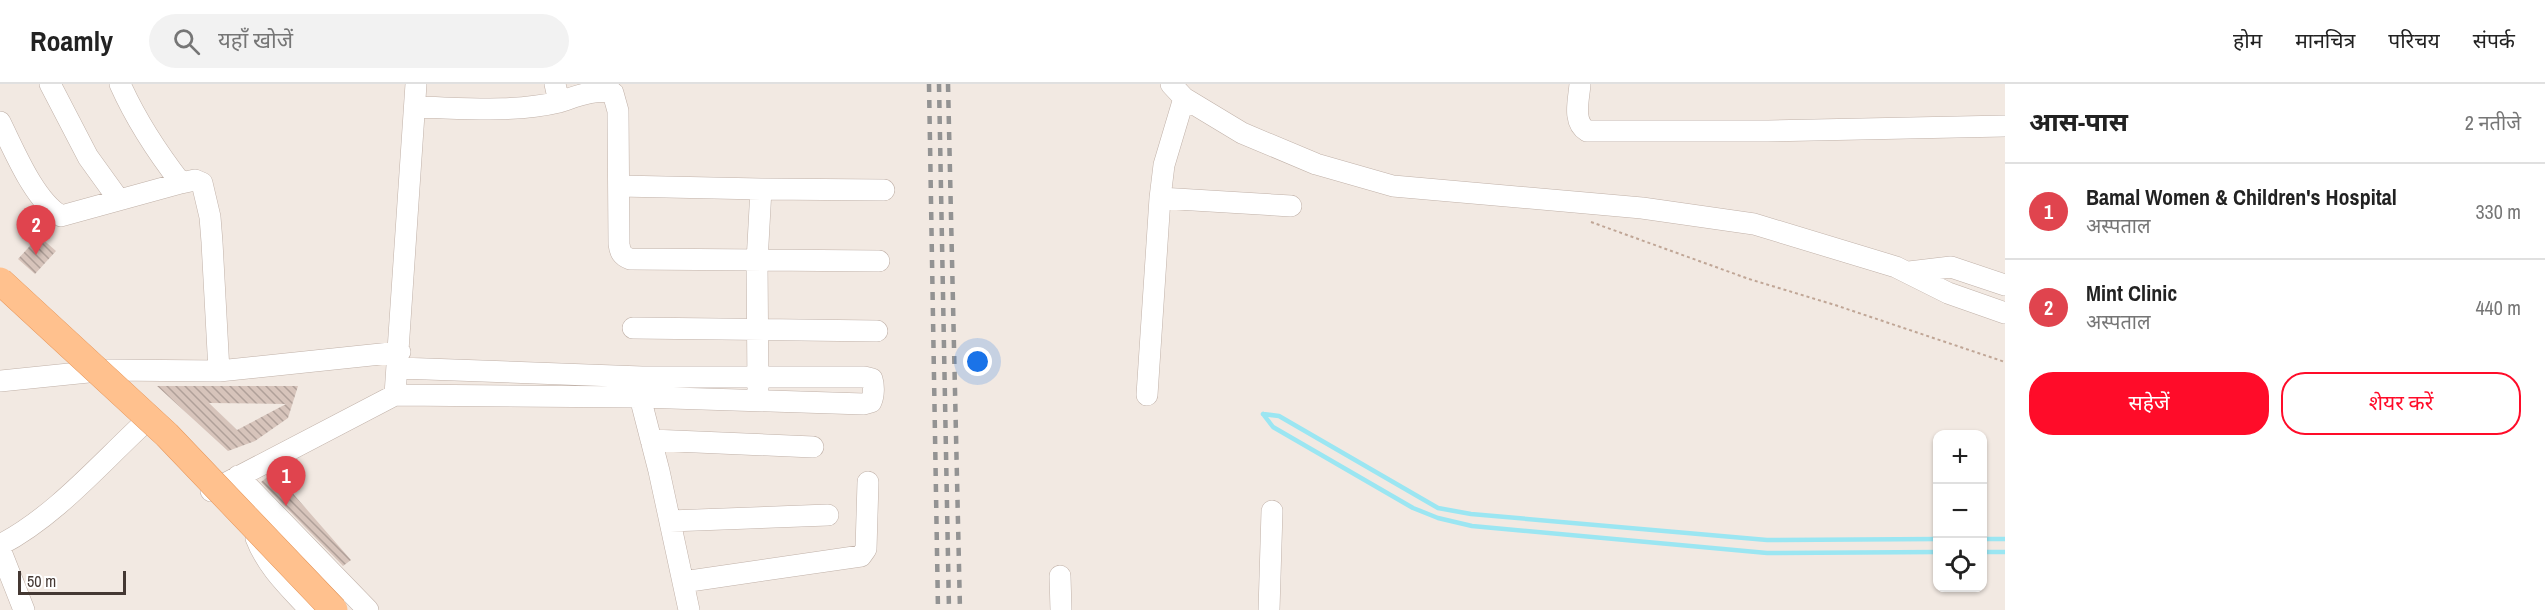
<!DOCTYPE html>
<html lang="hi">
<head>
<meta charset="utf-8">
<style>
  :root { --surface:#fff; --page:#f2f2f2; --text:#222; --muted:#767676; --line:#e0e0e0; --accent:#ff0c29 }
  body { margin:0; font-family:"Archivo Narrow","Noto Sans Devanagari",sans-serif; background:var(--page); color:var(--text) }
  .controls { position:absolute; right:18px; bottom:18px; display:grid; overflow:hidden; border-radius:12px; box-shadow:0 2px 4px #0004 }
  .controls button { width:54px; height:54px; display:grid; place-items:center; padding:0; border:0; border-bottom:2px solid var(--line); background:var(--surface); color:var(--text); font:30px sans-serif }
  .scale { position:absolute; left:18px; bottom:15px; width:108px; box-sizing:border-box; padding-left:6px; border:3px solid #443833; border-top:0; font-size:16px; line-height:21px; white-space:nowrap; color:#443833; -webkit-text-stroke:4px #fff; paint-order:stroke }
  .you { position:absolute; left:978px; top:278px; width:21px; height:21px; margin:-15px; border:4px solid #fff; border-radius:50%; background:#1a73e8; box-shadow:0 0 0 9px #1a73e833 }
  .badge { display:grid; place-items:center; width:39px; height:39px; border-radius:50%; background:var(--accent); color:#fff; font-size:20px; font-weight:700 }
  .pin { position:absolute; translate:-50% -50px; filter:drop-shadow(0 2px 3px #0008) }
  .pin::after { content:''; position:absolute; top:32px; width:21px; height:18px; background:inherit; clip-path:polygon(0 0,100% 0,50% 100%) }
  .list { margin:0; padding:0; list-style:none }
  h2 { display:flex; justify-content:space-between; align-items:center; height:78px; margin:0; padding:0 24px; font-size:26px }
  h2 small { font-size:20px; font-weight:400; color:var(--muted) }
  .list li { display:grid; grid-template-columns:39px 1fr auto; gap:18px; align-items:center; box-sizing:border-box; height:96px; padding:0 24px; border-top:2px solid var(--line) }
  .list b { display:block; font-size:22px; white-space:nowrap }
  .list p { margin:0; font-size:20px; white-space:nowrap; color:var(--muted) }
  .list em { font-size:20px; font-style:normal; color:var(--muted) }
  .actions { display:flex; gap:12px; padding:18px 24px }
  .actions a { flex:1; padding:14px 0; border:2px solid var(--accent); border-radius:24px; text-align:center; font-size:21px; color:var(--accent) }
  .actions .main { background:var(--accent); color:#fff }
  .icon { flex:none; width:33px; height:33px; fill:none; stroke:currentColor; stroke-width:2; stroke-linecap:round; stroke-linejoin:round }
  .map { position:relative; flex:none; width:2005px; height:526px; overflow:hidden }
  header { display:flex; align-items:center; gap:36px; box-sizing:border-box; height:84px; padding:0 30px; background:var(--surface); border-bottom:2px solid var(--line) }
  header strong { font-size:28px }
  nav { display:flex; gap:33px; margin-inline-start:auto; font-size:21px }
  .search { width:420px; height:54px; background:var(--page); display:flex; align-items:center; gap:15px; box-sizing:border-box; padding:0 21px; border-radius:33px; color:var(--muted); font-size:22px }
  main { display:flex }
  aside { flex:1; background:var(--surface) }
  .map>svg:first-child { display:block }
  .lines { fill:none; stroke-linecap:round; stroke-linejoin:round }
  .stream { stroke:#9be6f2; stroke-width:4.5 }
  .building { fill:url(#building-back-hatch); fill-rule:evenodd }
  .minor-casing { stroke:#c0b1a8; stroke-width:22 }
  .path { stroke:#c0a696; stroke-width:2; stroke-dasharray:3 3; stroke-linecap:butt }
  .minor { stroke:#fff; stroke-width:21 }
  .rail { stroke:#939393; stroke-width:4.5; stroke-dasharray:8 8; stroke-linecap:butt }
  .major-bridge-casing { stroke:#e7975b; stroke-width:28; stroke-linecap:butt }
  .major-bridge { stroke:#ffc18e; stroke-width:27 }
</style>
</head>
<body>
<header>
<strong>Roamly</strong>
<div class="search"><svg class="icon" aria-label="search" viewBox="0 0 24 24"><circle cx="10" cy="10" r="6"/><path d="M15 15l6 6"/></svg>यहाँ खोजें</div>
<nav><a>होम</a><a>मानचित्र</a><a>परिचय</a><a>संपर्क</a></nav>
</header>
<main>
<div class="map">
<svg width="2005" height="526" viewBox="0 0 2005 526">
  <defs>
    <pattern id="building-back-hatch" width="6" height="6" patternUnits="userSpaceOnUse" patternTransform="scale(1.5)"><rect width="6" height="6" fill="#d7c4bb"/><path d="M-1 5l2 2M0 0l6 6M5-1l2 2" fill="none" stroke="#b0a099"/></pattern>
  </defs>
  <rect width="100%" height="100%" fill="#f2e9e2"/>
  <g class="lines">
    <!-- stream -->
    <path class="stream" d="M1263 330 1273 343 1413 424 1438 434 1472 442 1767 469 1938 468
      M1263 330 1279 332 1438 424 1471 430 1767 456 1938 455
      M1982 455H2005
      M1982 468H2005"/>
  </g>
  <!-- building -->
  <path class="building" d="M39 152 56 167 35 190 18 175Z
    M157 302H298L288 334 255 357 228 367ZM209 319 286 320 237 346Z
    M274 388 351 476 343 482 261 398Z"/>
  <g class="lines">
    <!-- minor casing -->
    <g class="minor-casing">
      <path id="minor" d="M50 0 88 73 119 116
        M120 0C136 36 157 68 181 99
        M555 0 559 18
        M1171 0 1184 14 1242 49 1316 80 1393 102 1642 124 1754 140 1896 183 1948 209 2005 229
        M1580 0C1579 15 1572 38 1587 47H1768L2005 42
        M416 23C463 24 513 29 559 18 575 13 596 4 613 9L618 27 619 160C620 168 622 172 630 175L879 177
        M0 38C14 66 34 116 61 132L181 99 195 96 202 99 210 133 212 158 219 287
        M619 102 761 105 757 178 758 305
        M761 105 884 106
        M1160 114 1291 122
        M1909 188 1951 183 2005 201
        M633 244 877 247
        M0 297 108 286 219 287 400 268
        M641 300 640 313 659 387 689 526
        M395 311 640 313 864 320 871 318C874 312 874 301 872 295L864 293H642L399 284
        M1147 311 1160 114 1164 81 1184 14
        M651 356 813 363
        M238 392 368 526
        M211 407 395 311 416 0
        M670 437 828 431
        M256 454C267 483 289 503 310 526
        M0 461C54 433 98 382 142 341
        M0 465 24 526
        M1060 492 1061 526
        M683 498 861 472 866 465 868 398
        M1269 526 1272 427"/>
    </g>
    <!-- path -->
    <path class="path" d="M1591 138 1749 195 1835 221 2005 278"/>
    <!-- minor -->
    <use href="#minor" class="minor"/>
    <!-- rail -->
    <path class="rail" d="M929 0 938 526
      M939 0 949 526
      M948 0 960 526"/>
    <!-- major-bridge casing -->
    <g class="major-bridge-casing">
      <path id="major-bridge" d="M0 197 167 351 334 526"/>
    </g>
    <!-- major-bridge -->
    <use href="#major-bridge" class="major-bridge"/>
  </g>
</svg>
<div class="controls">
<button>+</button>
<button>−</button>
<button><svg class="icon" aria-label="locate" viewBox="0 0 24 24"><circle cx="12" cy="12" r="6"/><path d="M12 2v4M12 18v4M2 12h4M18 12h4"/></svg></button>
</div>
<div class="scale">50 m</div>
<div class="you"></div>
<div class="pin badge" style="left:286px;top:422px;background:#e0444e">1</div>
<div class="pin badge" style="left:36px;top:171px;background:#e0444e">2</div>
</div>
<aside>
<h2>आस-पास<small>2 नतीजे</small></h2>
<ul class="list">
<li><span class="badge" style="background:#e0444e">1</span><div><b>Bamal Women &amp; Children's Hospital</b><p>अस्पताल</p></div><em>330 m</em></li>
<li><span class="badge" style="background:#e0444e">2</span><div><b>Mint Clinic</b><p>अस्पताल</p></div><em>440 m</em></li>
</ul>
<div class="actions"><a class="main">सहेजें</a><a>शेयर करें</a></div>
</aside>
</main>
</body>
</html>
